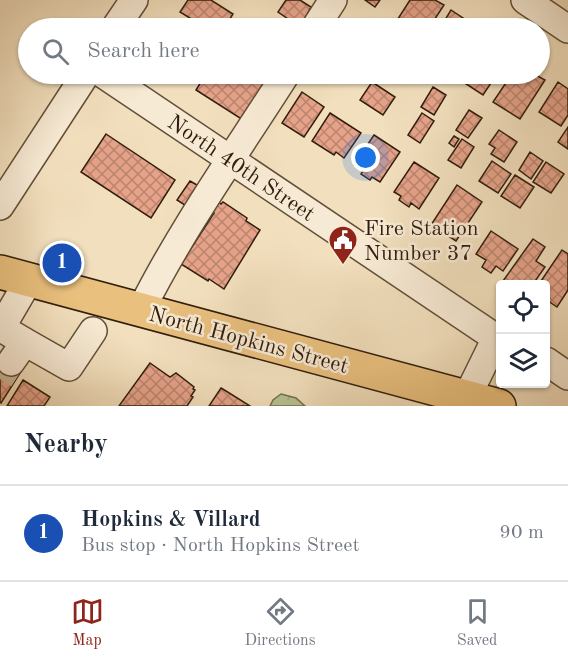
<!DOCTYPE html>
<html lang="en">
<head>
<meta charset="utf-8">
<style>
  :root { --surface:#fff; --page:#f2f2f3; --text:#1f2937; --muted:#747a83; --line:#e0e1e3; --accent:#8f2418 }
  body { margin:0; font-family:"Old Standard TT",serif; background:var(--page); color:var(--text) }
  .controls { position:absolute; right:18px; bottom:18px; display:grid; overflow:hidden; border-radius:6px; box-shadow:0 2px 4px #0004 }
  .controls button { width:54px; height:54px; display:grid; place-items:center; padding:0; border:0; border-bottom:2px solid var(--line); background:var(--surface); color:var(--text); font:30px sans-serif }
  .you { position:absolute; left:366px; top:158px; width:21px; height:21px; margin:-15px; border:4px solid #fff; border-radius:50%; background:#1a73e8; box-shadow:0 0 0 9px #1a73e833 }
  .badge { display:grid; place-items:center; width:39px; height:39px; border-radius:50%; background:var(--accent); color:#fff; font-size:20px; font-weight:700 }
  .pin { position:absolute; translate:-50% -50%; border:3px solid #fff; box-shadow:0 2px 6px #0006 }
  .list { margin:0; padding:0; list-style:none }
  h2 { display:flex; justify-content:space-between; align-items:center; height:78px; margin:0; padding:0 24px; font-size:26px }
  h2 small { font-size:20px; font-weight:400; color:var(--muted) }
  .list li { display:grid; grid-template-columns:39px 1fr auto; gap:18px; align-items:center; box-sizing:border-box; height:96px; padding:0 24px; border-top:2px solid var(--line) }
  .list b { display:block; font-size:22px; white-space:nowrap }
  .list p { margin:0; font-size:20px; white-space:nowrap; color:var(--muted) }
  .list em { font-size:20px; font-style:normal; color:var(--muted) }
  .icon { flex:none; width:33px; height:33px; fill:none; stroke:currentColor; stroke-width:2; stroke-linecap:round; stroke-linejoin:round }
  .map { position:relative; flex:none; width:568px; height:406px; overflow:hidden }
  .search { position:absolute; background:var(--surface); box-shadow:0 2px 4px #0004; left:18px; right:18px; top:18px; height:66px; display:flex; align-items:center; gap:15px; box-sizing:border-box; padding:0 21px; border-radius:33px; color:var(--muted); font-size:22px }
  .sheet { height:174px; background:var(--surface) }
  nav { display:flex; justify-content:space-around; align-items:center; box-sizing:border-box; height:84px; border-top:2px solid var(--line); background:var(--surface); font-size:16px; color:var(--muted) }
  nav a { display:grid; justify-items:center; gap:3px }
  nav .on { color:var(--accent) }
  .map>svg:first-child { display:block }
  .park { fill:url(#park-crowns); stroke:#747050; stroke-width:1.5 }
  .building { fill:url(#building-cross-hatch); stroke:#311d0c; stroke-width:1.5 }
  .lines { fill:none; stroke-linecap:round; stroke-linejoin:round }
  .minor-tunnel { stroke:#cbb89a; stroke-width:27; stroke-dasharray:27 14; stroke-linecap:butt }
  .minor-casing { stroke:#614e38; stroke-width:30 }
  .major-casing { stroke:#311d0c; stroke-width:36 }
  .minor { stroke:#f7ead4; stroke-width:27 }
  .major { stroke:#e9c07e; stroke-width:33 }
  .labels { text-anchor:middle; stroke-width:5; stroke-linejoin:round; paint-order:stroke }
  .street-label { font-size:22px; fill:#311d0c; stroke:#f7ead4 }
  .poi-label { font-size:22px; fill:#311d0c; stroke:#f7ead4; text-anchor:start }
</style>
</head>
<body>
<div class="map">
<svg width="568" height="406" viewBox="0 0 568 406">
  <defs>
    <pattern id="park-crowns" width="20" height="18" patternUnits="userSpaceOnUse" patternTransform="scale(1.5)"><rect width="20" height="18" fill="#b7c293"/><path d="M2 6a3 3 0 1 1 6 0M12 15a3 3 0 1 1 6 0" fill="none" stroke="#9ea67e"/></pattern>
    <pattern id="building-cross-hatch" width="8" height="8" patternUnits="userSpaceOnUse" patternTransform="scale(1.5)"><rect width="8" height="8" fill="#e6a38a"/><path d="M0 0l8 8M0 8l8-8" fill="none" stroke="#bb846f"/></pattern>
  </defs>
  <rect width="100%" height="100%" fill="#f2dfbd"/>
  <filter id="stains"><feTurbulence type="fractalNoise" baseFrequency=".00333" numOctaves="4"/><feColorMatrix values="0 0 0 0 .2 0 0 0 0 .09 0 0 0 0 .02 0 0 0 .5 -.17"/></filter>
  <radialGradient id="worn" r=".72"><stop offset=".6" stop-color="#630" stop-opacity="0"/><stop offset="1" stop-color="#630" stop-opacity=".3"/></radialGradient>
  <!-- park -->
  <path class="park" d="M281 394 296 398 305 406H270L273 400Z"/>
  <!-- building -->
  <path class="building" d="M188 0H211L233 14 228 22 236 27 206 28 180 12Z
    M286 0H300L311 7 300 27 278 12Z
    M365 0H380L375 7Z
    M410 0H435L444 5 429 28H400L394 25Z
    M451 10 466 20 461 27 464 28H440Z
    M288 21 300 28H287L285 27Z
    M206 74H272L243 120 196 90Z
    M460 74H497L483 95 457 78Z
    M512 74H534L545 80 520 119 493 102Z
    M372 82 395 97 383 115 360 100Z
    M558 82 568 89V115L561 126 539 112Z
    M433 87 446 95 434 115 421 107Z
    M302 92 324 107 304 137 282 123Z
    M469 110 482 118 468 138 456 130Z
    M330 113 361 133 344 158 336 152 334 155 312 141Z
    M422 113 434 121 420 143 408 135Z
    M568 127V149L558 142Z
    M499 130 517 142 504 162 491 154 495 148 489 144Z
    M106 134 175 180 151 218 81 172Z
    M374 135 400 152 380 182 372 177 370 180 361 174 363 171 354 165Z
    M454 136 459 139 454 147 449 143Z
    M462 139 474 147 461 168 448 160Z
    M530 152 543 161 531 179 519 170Z
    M492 161 511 174 498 193 479 181Z
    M414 162 439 178 419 209 411 203 409 207 399 200 401 196 394 192Z
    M546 162 564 174 551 193 533 182Z
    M515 175 534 187 520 208 501 196Z
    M190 181 204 189 191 209 177 200Z
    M457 185 482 202 456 241 431 225Z
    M214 199 221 204 223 202 247 218 246 221 260 230 224 289 209 279 208 281 181 264 214 213 208 209Z
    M491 231 518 249 503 271 496 266 491 273 482 267 486 260 476 254Z
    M533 239 545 247 536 261 545 267 533 284H509L503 281Z
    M562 250 568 254V290L557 307 548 301 546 304V284H539Z
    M0 355 22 370 1 403 0 402Z
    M150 363 170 377 176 373 194 387 193 389 195 390 191 396 193 397 187 406H119Z
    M23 380 50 397 44 406H7Z
    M221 388 226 391 250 406H209Z"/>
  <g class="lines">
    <!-- minor-tunnel -->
    <path class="minor-tunnel" d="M0 379 11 362"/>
    <!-- minor casing -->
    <g class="minor-casing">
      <path id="minor" d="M525 0 568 29
        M115 28 134 0
        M315 28 333 0
        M103 74 496 338 500 339
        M0 206 86 74
        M141 310C182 228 237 151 286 74
        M25 342 69 367 93 331
        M546 361 568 376
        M11 362 25 342 1 328 29 280
        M467 397 496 338"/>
    </g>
    <!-- major casing -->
    <g class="major-casing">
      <path id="major" d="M0 272 499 406"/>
    </g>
    <!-- minor -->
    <use href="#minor" class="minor"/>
    <!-- major -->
    <use href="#major" class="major"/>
  </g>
  <!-- icons -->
  <defs>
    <g id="civic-pin" transform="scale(1.5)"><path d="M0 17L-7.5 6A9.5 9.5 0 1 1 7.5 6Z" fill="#8f2418" stroke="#f7ead4"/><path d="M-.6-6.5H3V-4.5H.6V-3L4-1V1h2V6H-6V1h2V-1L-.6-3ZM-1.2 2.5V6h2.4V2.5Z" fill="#fff"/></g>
  </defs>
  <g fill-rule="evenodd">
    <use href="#civic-pin" x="343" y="240"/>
  </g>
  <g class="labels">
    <!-- street labels -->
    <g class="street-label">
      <text transform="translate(242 167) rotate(34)" y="8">North 40th Street</text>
      <text transform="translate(249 339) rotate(15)" y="8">North Hopkins Street</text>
    </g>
    <!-- poi labels -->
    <g class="poi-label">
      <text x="364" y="235">Fire Station<tspan x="364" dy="25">Number 37</tspan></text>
    </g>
  </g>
  <rect width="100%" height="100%" filter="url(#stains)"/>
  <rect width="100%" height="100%" fill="url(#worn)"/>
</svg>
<div class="controls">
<button><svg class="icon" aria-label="locate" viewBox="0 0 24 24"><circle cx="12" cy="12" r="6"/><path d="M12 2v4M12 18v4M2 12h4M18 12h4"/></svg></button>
<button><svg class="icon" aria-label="layers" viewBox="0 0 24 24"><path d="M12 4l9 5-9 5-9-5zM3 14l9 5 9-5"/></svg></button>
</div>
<div class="you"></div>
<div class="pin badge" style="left:62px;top:263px;background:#1a4fb4">1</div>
<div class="search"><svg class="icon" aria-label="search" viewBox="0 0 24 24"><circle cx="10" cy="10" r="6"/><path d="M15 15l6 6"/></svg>Search here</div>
</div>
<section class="sheet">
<h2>Nearby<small></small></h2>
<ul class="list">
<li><span class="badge" style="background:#1a4fb4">1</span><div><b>Hopkins &amp; Villard</b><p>Bus stop · North Hopkins Street</p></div><em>90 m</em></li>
</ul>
</section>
<nav>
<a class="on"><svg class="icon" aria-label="map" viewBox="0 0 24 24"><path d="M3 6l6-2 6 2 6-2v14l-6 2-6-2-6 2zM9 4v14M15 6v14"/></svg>Map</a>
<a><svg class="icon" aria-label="directions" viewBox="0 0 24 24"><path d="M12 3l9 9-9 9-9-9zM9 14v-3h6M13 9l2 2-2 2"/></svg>Directions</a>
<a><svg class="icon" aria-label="saved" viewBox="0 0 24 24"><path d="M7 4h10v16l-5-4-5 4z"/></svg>Saved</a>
</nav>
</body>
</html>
